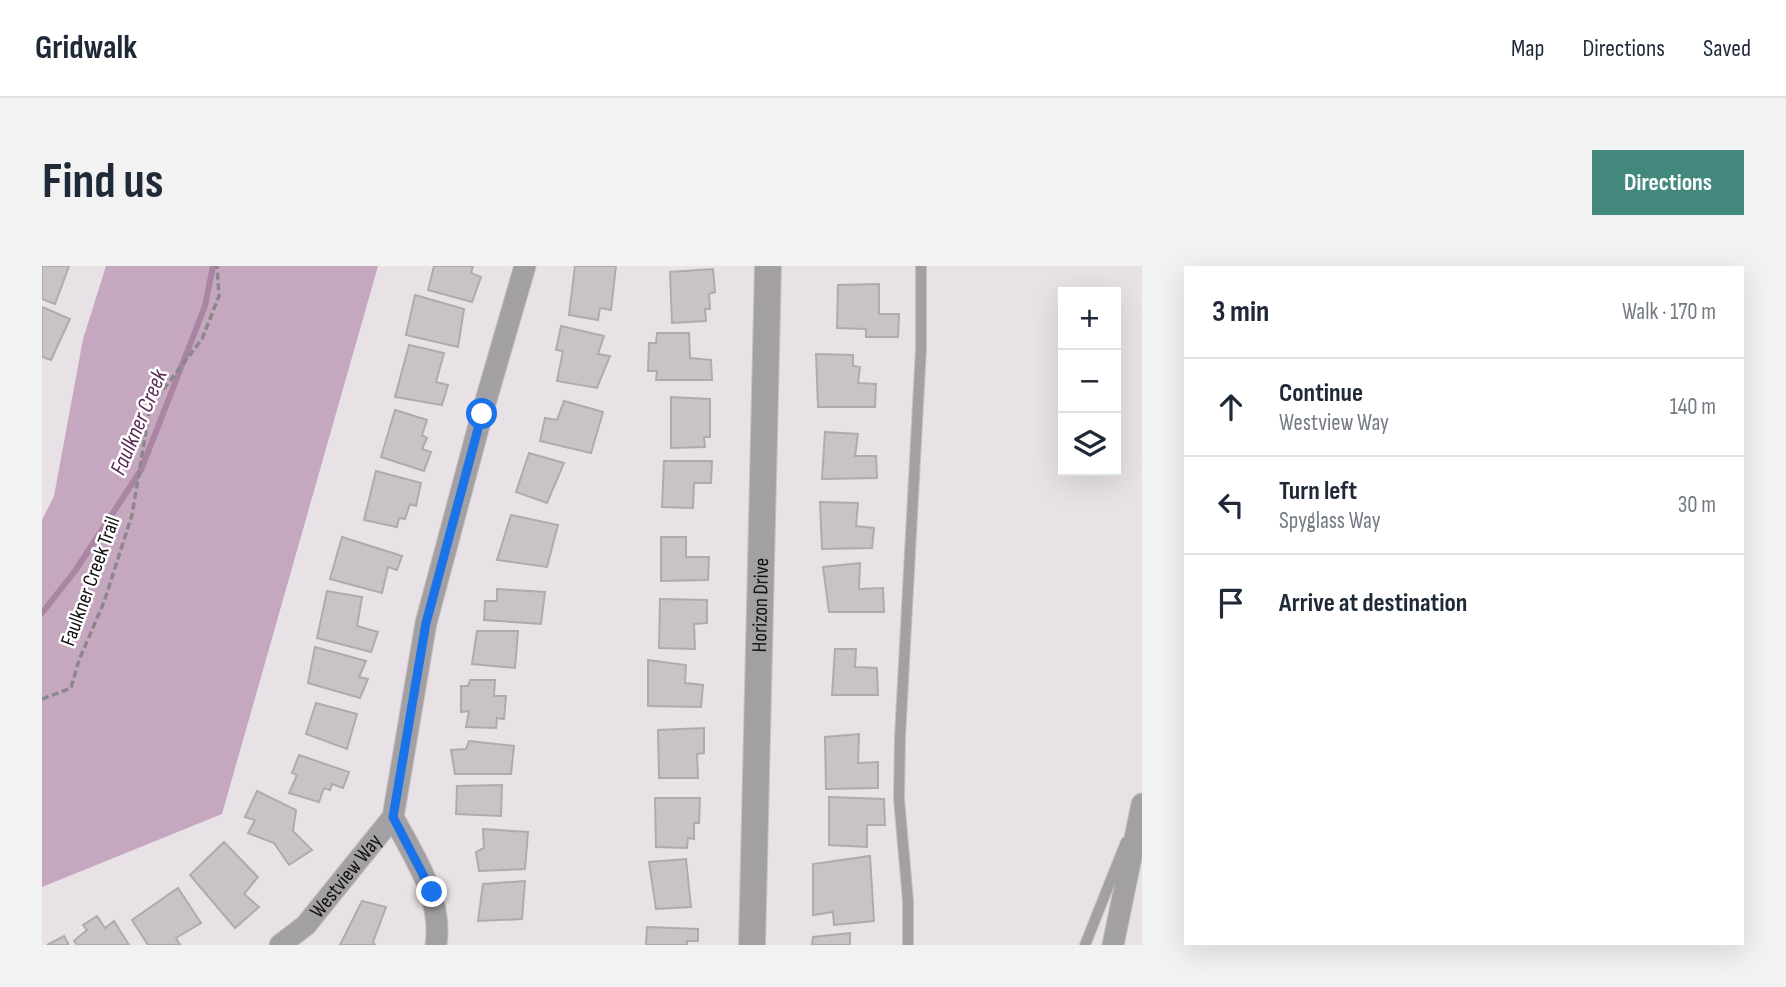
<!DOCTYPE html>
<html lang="en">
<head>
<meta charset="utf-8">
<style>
  :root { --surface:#fff; --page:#f2f2f3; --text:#1f2937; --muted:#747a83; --line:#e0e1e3; --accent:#43887d }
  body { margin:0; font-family:"Sofia Sans Condensed",sans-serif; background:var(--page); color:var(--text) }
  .controls { position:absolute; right:21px; top:21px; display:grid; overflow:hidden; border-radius:0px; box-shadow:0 7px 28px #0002 }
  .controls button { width:63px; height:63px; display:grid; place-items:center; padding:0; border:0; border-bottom:2px solid var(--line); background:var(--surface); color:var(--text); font:35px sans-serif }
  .stop { position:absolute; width:21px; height:21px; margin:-16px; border:5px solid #1a73e8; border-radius:50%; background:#fff }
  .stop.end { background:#1a73e8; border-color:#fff; box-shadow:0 2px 7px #0008 }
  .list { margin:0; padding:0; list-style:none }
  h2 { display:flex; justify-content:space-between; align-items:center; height:91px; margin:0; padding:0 28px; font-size:30px }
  h2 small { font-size:23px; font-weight:400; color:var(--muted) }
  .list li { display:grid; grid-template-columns:46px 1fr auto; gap:21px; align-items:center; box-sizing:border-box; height:98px; padding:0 28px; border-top:2px solid var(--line) }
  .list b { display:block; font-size:26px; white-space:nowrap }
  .list p { margin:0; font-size:23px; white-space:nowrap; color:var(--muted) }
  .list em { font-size:23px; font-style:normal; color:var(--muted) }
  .icon { flex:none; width:38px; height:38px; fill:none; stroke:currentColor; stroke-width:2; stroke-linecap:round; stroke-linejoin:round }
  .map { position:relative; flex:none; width:1100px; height:679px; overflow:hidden; border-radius:0px }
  header { display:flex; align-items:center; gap:42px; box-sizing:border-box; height:98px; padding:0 35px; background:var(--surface); border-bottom:2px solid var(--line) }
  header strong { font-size:33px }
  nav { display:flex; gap:38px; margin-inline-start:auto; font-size:24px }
  .intro { display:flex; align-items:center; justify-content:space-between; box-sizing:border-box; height:168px; padding:0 42px }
  h1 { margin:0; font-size:49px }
  .button { padding:18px 32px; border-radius:0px; background:var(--accent); color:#fff; font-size:24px; font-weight:700 }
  main { display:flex; gap:42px; padding:0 42px }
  aside { flex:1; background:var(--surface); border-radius:0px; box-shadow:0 7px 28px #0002 }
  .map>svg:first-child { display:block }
  .green { fill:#c5a8bf }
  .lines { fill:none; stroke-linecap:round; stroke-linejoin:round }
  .stream { stroke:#aa85a3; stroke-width:6 }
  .building { fill:#c9c3c8; stroke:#b0aaaf; stroke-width:2 }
  .service-casing { stroke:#c6c0c5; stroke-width:12 }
  .minor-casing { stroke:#c6c0c5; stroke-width:23 }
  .tertiary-casing { stroke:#c6c0c5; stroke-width:28 }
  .path { stroke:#8b878a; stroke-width:3.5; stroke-dasharray:7 3.5; stroke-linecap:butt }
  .service { stroke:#a2a0a2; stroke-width:10 }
  .minor { stroke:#a2a0a2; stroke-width:21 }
  .tertiary { stroke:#a2a0a2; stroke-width:26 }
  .route { stroke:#1a73e8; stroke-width:9 }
  .labels { text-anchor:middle; stroke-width:5; stroke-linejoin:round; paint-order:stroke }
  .street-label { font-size:21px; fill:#110f11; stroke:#fff }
  .water-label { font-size:23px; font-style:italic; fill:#5c2c55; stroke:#fff }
</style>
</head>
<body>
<header>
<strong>Gridwalk</strong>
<nav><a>Map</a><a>Directions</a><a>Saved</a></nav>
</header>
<div class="intro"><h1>Find us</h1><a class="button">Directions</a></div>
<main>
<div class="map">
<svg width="1100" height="679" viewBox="0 0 1100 679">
  <rect width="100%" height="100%" fill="#e8e2e7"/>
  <!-- green -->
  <path class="green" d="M64 0H336L180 548 0 621V254L12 230 41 73Z"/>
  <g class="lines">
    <!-- stream -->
    <path class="stream" d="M0 347 33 305 99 204 163 40 171 0"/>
  </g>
  <!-- building -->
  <path class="building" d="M0 0H27L13 38 0 33Z
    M392 0H431L429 7 439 11 430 36 386 24Z
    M533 0H574L569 44 558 42 556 54 527 49Z
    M671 3 673 26 667 28 668 43H663L664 55 630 57 628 6Z
    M837 18V48H857L856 71H824V63L795 62 796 19Z
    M373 29 422 43 416 81 364 69Z
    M0 41 28 53 9 94 0 91Z
    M519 60 562 70 556 88 568 90 555 122 515 115 521 85 514 84Z
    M615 67H647L648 92 669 94 670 114H614L615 105H606L607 77H614Z
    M367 79 402 87 394 116 406 119 400 139 353 131Z
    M774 88 811 89V100L818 101 816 117 834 118 833 141H776Z
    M629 131 668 133V171H662L663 181 629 182Z
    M522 135 561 146 549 187 498 175 503 152 515 154Z
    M353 144 385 154 380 169 385 172 380 183 389 186 382 205 339 191Z
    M783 166 816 168 813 190H834L835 212 780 213Z
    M487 187 522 197 505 237 474 226Z
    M622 195H670L669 217H652L651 242 620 241Z
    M334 205 379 217 374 240 368 238 363 253 357 252 355 261 322 254Z
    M778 236 816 237 814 260 832 262 830 282 780 283Z
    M469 249 516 259 505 301 455 294Z
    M300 271 360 290 355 304 346 301 340 327 288 313Z
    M619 271H644V291H667L666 314 619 315Z
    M818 297 817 323 841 322 842 346H787L781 301Z
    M455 323 503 326 499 358 442 354 443 335H455Z
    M285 325 320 331 315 360 336 366 329 386 275 372Z
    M618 333 665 334V357L652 358 653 383 617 382Z
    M435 365H476L473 402 430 398Z
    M273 381 324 395 317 411 326 413 318 432 266 417Z
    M793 383H814L813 401 835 402 836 429H790Z
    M606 394 644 399 643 417 661 419 659 441 606 440Z
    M428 414H453L452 430H464L462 453 455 452 454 462 424 461 427 445 419 446V420H426Z
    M274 437 315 448 305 483 264 468Z
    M662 462V487L655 488 656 512H617L616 464Z
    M817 468 816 497 836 496V522L784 523 783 471Z
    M427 475 472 480 469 508H413L409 484 424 483Z
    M257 489 307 506 301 522 290 518 288 524 282 522 277 536 247 527 255 509 250 507Z
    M460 519 459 550 414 548 415 520Z
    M215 525 254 544 251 565 270 584 247 599 232 577 206 567 213 554 203 551Z
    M787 531 842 533 843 559H825V581L787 579Z
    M613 532H658L657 557H652V573L646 572 645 582 614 581Z
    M441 563 486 566 483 603 437 605 434 586 442 582Z
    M182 576 216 611 202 628 217 641 193 662 148 609Z
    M828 590 832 655 792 659 791 646 771 649V598Z
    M644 593 649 641 614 643 607 596Z
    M483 615 480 653 436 655 441 618Z
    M136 622 159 657 134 672 138 679H106L90 654Z
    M320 635 344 641 331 676 333 679H298Z
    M55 650 63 662 72 655 87 679H35L32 675 45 664 41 659Z
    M605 661 656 663V675H645V679H604Z
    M808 667V679H770L771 671Z
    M22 670 27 679H5Z"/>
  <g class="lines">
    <!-- service casing -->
    <g class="service-casing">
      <path id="service" d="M866 679V635L857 533 858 471 879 83V0
        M1043 679 1084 576"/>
    </g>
    <!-- minor casing -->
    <g class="minor-casing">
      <g id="minor">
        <path d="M351 551C372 591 401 632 394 679"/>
        <path id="s1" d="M238 679 264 659 351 551 384 357 440 148 483 0"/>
        <path d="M1071 679 1100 538"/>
      </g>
    </g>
    <!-- tertiary casing -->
    <g class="tertiary-casing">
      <g id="tertiary">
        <path id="s2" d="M710 679 726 0"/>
      </g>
    </g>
    <!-- path -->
    <path class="path" d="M0 433 29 422 37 394 62 336 90 249 108 141 160 73 177 30 175 0"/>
    <!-- service -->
    <use href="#service" class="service"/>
    <!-- minor -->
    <use href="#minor" class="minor"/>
    <!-- tertiary -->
    <use href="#tertiary" class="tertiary"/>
  </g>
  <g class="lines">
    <!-- route -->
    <path class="route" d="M390 626 351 551 384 357 440 148"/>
  </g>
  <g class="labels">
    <!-- street labels -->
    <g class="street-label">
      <text transform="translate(48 315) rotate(-70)" y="7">Faulkner Creek Trail</text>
      <text dy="7" stroke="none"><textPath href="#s2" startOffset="340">Horizon Drive</textPath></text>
      <text dy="7" stroke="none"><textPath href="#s1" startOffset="96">Westview Way</textPath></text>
    </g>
    <!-- water labels -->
    <g class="water-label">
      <text transform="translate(96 156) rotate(-67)" y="8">Faulkner Creek</text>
    </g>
  </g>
</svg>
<div class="controls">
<button>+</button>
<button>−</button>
<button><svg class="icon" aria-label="layers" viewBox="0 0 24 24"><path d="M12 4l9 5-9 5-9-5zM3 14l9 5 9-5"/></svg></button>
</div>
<div class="stop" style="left:440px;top:148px"></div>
<div class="stop end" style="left:390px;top:626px"></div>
</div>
<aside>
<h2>3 min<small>Walk · 170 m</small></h2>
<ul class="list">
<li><svg class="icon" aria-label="ahead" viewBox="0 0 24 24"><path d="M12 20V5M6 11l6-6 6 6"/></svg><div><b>Continue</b><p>Westview Way</p></div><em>140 m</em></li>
<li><svg class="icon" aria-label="left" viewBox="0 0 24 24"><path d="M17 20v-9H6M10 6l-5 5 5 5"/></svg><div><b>Turn left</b><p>Spyglass Way</p></div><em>30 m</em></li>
<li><svg class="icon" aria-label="arrive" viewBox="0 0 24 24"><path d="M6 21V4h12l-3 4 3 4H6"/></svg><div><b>Arrive at destination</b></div></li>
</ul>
</aside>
</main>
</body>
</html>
